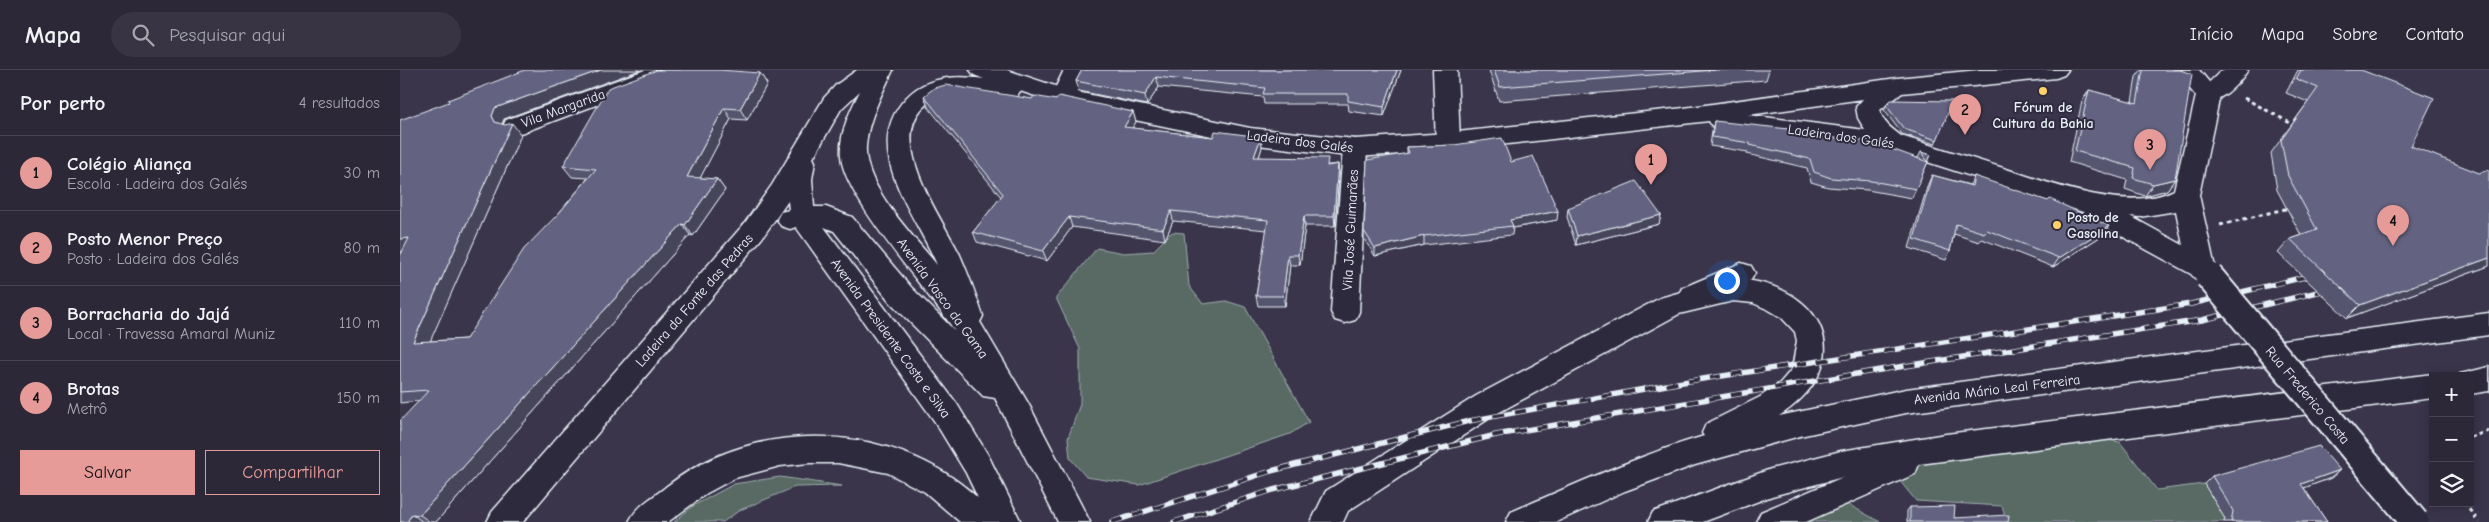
<!DOCTYPE html>
<html lang="pt">
<head>
<meta charset="utf-8">
<style>
  :root { --surface:#2c2838; --page:#383443; --text:#f1f3f6; --muted:#a6a6ae; --line:#484453; --accent:#e69b98 }
  body { margin:0; font-family:"Comic Neue",sans-serif; background:var(--page); color:var(--text) }
  .controls { position:absolute; right:15px; bottom:15px; display:grid; overflow:hidden; border-radius:0px; box-shadow:0 2px 12px #0003 }
  .controls button { width:45px; height:45px; display:grid; place-items:center; padding:0; border:0; border-bottom:1px solid var(--line); background:var(--surface); color:var(--text); font:25px sans-serif }
  .you { position:absolute; left:1326px; top:210px; width:18px; height:18px; margin:-12px; border:4px solid #fff; border-radius:50%; background:#1a73e8; box-shadow:0 0 0 8px #1a73e833 }
  .badge { display:grid; place-items:center; width:32px; height:32px; border-radius:50%; background:var(--accent); color:#111; font-size:16px; font-weight:700 }
  .pin { position:absolute; translate:-50% -41px; filter:drop-shadow(0 1px 2px #0008) }
  .pin::after { content:''; position:absolute; top:26px; width:18px; height:15px; background:inherit; clip-path:polygon(0 0,100% 0,50% 100%) }
  .list { margin:0; padding:0; list-style:none }
  h2 { display:flex; justify-content:space-between; align-items:center; height:65px; margin:0; padding:0 20px; font-size:21px }
  h2 small { font-size:16px; font-weight:400; color:var(--muted) }
  .list li { display:grid; grid-template-columns:32px 1fr auto; gap:15px; align-items:center; box-sizing:border-box; height:75px; padding:0 20px; border-top:1px solid var(--line) }
  .list b { display:block; font-size:19px; white-space:nowrap }
  .list p { margin:0; font-size:16px; white-space:nowrap; color:var(--muted) }
  .list em { font-size:16px; font-style:normal; color:var(--muted) }
  .actions { display:flex; gap:10px; padding:15px 20px }
  .actions a { flex:1; padding:11px 0; border:1px solid var(--accent); border-radius:0px; text-align:center; font-size:18px; color:var(--accent) }
  .actions .main { background:var(--accent); color:#111 }
  .icon { flex:none; width:28px; height:28px; fill:none; stroke:currentColor; stroke-width:2; stroke-linecap:round; stroke-linejoin:round }
  .map { position:relative; flex:none; width:2089px; height:452px; overflow:hidden }
  header { display:flex; align-items:center; gap:30px; box-sizing:border-box; height:70px; padding:0 25px; background:var(--surface); border-bottom:1px solid var(--line) }
  header strong { font-size:24px }
  nav { display:flex; gap:28px; margin-inline-start:auto; font-size:18px }
  .search { width:350px; height:45px; background:var(--page); display:flex; align-items:center; gap:12px; box-sizing:border-box; padding:0 18px; border-radius:28px; color:var(--muted); font-size:19px }
  main { display:flex }
  aside { flex:1; background:var(--surface) }
  .map>svg:first-child { display:block }
  .green { fill:#596b64; stroke:#a0aeae }
  .lines { fill:none; stroke-linecap:round; stroke-linejoin:round }
  .minor-casing { stroke:#e8f1f8; stroke-width:3 }
  .major-casing { stroke:#e8f1f8; stroke-width:3 }
  .highway-casing { stroke:#e8f1f8; stroke-width:3 }
  .path { stroke:#e8f1f8; stroke-width:3; stroke-dasharray:4 4; stroke-linecap:butt }
  .minor { fill:#2f2a3d; fill-rule:evenodd }
  .major { fill:#2f2a3d; fill-rule:evenodd }
  .highway { fill:#2f2a3d; fill-rule:evenodd }
  .rail-casing { stroke:#e8f1f8; stroke-width:5.5 }
  .rail { stroke:#2f2a3d; stroke-width:4; stroke-dasharray:11; stroke-linecap:butt }
  .major-bridge-casing { stroke:#e8f1f8; stroke-width:31; stroke-linecap:butt }
  .major-bridge { stroke:#2f2a3d; stroke-width:27 }
  .wall { fill:#56556f; stroke:#e8f1f8 }
  .shaded-wall { fill:#46455a; stroke:#e8f1f8 }
  .building { fill:#646381; stroke:#e8f1f8 }
  .poi-dot { fill:#ffd166; stroke:#2f2a3d; stroke-width:2 }
  .labels { text-anchor:middle; stroke-width:4; stroke-linejoin:round; paint-order:stroke }
  .poi-label { font-size:14px; font-weight:bold; fill:#e8f1f8; stroke:#2f2a3d }
  .street-label { font-size:14px; fill:#e8f1f8; stroke:#2f2a3d }
</style>
</head>
<body>
<header>
<strong>Mapa</strong>
<div class="search"><svg class="icon" aria-label="search" viewBox="0 0 24 24"><circle cx="10" cy="10" r="6"/><path d="M15 15l6 6"/></svg>Pesquisar aqui</div>
<nav><a>Início</a><a>Mapa</a><a>Sobre</a><a>Contato</a></nav>
</header>
<main>
<aside>
<h2>Por perto<small>4 resultados</small></h2>
<ul class="list">
<li><span class="badge">1</span><div><b>Colégio Aliança</b><p>Escola · Ladeira dos Galés</p></div><em>30 m</em></li>
<li><span class="badge">2</span><div><b>Posto Menor Preço</b><p>Posto · Ladeira dos Galés</p></div><em>80 m</em></li>
<li><span class="badge">3</span><div><b>Borracharia do Jajá</b><p>Local · Travessa Amaral Muniz</p></div><em>110 m</em></li>
<li><span class="badge">4</span><div><b>Brotas</b><p>Metrô</p></div><em>150 m</em></li>
</ul>
<div class="actions"><a class="main">Salvar</a><a>Compartilhar</a></div>
</aside>
<div class="map">
<svg width="2089" height="452" viewBox="0 0 2089 452">
  <rect width="100%" height="100%" fill="#3a354b"/>
  <filter id="ink" filterUnits="userSpaceOnUse"><feTurbulence type="fractalNoise" baseFrequency=".02" numOctaves="2"/><feDisplacementMap in="SourceGraphic" scale="10" xChannelSelector="R" yChannelSelector="G"/><feConvolveMatrix kernelMatrix="1 2 1 2 8 2 1 2 1" color-interpolation-filters="sRGB"/></filter>
  <g filter="url(#ink)">
    <!-- green -->
    <path class="green" d="M772 162 784 163 789 216 803 234 826 231 845 237 909 352 890 364 739 415 686 407 670 388 668 368 680 334V279L656 228 697 178 724 183 753 181Z
      M1644 361 1720 372 1757 420 1804 414 1825 448 1824 452H1607L1602 436 1516 431 1491 400Z
      M380 407 442 416 395 417 340 440 323 452H274L293 436 334 414Z
      M1417 417 1480 452H1364Z"/>
    <g class="lines">
      <!-- minor casing -->
      <g class="minor-casing">
        <path id="minor" d="M245 0H280L276 5 124 62 115 64 106 62 103 56 106 50Z
          M664 0H688L671 33 663 35 655 33 651 27Z
          M1033 0H1057L1060 72 1057 78 1048 81 1039 78 1036 72Z
          M1822 0H1848C1838 15 1818 36 1800 31L1796 25Z
          M955 69 964 72 967 78 959 242 955 250 945 253 935 250 931 242 943 78 946 72Z
          M1341 193 1351 196 1355 203 1351 210C1331 219 1303 240 1282 234L1278 226 1282 218Z"/>
      </g>
      <!-- major casing -->
      <g class="major-casing">
        <path id="major" d="M457 0H493C482 24 468 49 466 76 463 116 513 165 537 195 517 146 458 79 506 28 526 6 557 5 584 9L574 5 570 0H607L667 20 850 58 955 69 1048 63 1284 38 1497 8 1579 0H1668L1664 5 1656 8 1502 23 1480 40C1482 52 1491 58 1501 66 1534 76 1567 87 1600 97 1646 112 1728 144 1774 120L1796 26 1774 0H1799L1820 25 1799 125 1814 193 1822 205 1818 212C1805 216 1800 214 1791 204L1685 146 1683 142 1490 80 1321 58 1312 56 1309 51 1048 81 955 87 850 74 663 35 620 21 617 26C592 33 564 14 538 27 475 57 541 146 560 185 569 205 576 226 583 246L580 252 628 333 690 452H658L595 328 583 326 491 233 434 161 424 157 557 334 588 385 621 452H560L525 422 488 403 438 393H409L380 396 335 408 307 423 268 452H229C237 435 253 428 267 416 356 346 495 351 578 428L566 403 535 352 396 157 390 159 381 156 377 149 381 142 389 140 388 131 362 168 123 452H87L92 442 344 154 372 115 424 28 436 15ZM460 21C450 41 439 63 441 86 443 127 530 223 555 261L511 217 452 147 426 137H414L412 109 415 92 413 88 441 39ZM1463 29 1456 37 1458 48 1465 60 1348 45ZM1776 141 1783 175 1730 146 1739 147Z"/>
      </g>
      <!-- highway casing -->
      <g class="highway-casing">
        <path id="highway" d="M1333 209C1422 212 1463 292 1379 346L1506 319 2089 243V265L1506 343 1400 366 1295 395 1225 421 1156 452H1106L1111 442C1174 415 1237 386 1304 366L1302 363 1306 354 1360 327 1380 313 1392 299 1397 271 1395 262 1381 247 1369 240 1353 233 1333 231 1279 244 1096 344 948 441 943 452H911L926 421 1076 326 1260 228 1309 214Z
          M2089 297V321L2070 324V306H2059L2060 304Z
          M2033 304 2038 306H2033V328L1519 394 1515 404 1406 452H1356L1361 442 1443 407 1372 426 1303 452H1248L1253 442 1264 438 1371 399 1441 381 1546 364Z"/>
      </g>
      <!-- path -->
      <path class="path" d="M1844 28 1894 55
        M1820 155 1889 138
        M2070 367 2089 361
        M2064 433 2079 452"/>
      <!-- minor -->
      <use href="#minor" class="minor"/>
      <!-- major -->
      <use href="#major" class="major"/>
      <!-- highway -->
      <use href="#highway" class="highway"/>
      <!-- rail casing -->
      <g class="rail-casing">
        <path id="rail" d="M712 452 871 401 1069 351 1283 312 1791 234 1917 204
          M774 452 873 420 1096 365 1486 299 1802 250 1934 218"/>
      </g>
      <!-- rail -->
      <use href="#rail" class="rail"/>
      <!-- major-bridge casing -->
      <g class="major-bridge-casing">
        <path id="major-bridge" d="M1809 206 2015 452"/>
      </g>
      <!-- major-bridge -->
      <use href="#major-bridge" class="major-bridge"/>
    </g>
    <!-- wall -->
    <path class="wall" d="M682 0H1001L984 46 949 41 948 34H864L863 27 759 17 747 35 679 21 676 11Z
      M1089 0H1369L1366 10 1099 31Z
      M1741 0H1780L1775 109 1767 120 1745 126 1725 119 1727 110 1669 92 1682 31 1689 20 1732 32 1736 7Z
      M1898 0H1961L2089 196 1947 248 1878 183 1890 169 1901 165 1877 120 1871 83 1908 32 1886 23Z
      M360 3 367 14 347 50 331 49 300 108 317 109 325 120 293 166 290 165 36 452H0L18 331 0 333V186L2 182 49 32 104 49 102 54 121 65 30 271 66 269 159 143 188 108 172 107 163 96Z
      M524 26 656 30 733 42 736 52 732 58 813 67H861L862 77 859 87 929 95 938 94 939 104 935 156H905L900 195H890L885 236H858L856 226 867 160 773 151 765 170 672 157 647 191 577 172 573 162 601 127 528 37Z
      M1553 31 1535 74 1502 64 1484 40 1486 35Z
      M1314 51 1390 64 1518 88 1521 82 1531 85 1512 128 1467 120 1428 117 1411 112 1407 98 1347 84 1348 82 1310 76 1312 61Z
      M1054 75 1111 92 1157 150 1113 158 1112 165 1024 175 975 186 964 169V161L1007 84V77Z
      M1532 105 1570 115 1574 106 1703 165 1653 197 1582 169 1579 172 1554 164 1550 181 1546 190 1509 178 1528 114Z
      M1168 138 1261 145 1259 154 1176 175 1167 147Z
      M1940 400 1931 408 1904 418 1927 452H1824L1825 449 1804 414 1812 406Z
      M1510 437 1554 448 1608 452H1507V441Z"/>
    <!-- shaded-wall -->
    <path class="shaded-wall" d="M201 0H240L104 49 101 57 95 52 92 46 95 38Z
      M997 0H1001L984 46V37Z
      M360 3 367 14 347 50 340 39Z
      M756 7 759 17 747 35 745 25Z
      M324 38 331 49 295 118 287 107Z
      M733 42 736 52 726 67 724 57Z
      M112 53 121 65 25 283 13 272Z
      M861 67 862 77 856 97 854 87Z
      M938 94 939 104 935 156 934 146Z
      M317 109 325 120 293 166 285 155Z
      M1775 109 1767 120 1745 126 1753 114Z
      M771 141 773 151 765 170 763 159Z
      M1158 141 1157 150 1113 158 1110 150Z
      M1261 145 1259 154 1176 175 1177 166Z
      M904 146 905 156 900 195 898 185Z
      M669 147 672 157 647 191 643 181Z
      M282 154 290 165 36 452H30L20 445Z
      M1709 156 1703 165 1653 197 1659 188Z
      M1024 166V175L975 186V178Z
      M9 168 20 179 0 182V169Z
      M888 185 890 195 885 236 883 226Z
      M2089 188V196L1947 248 1960 235Z
      M1940 400 1931 408 1893 422 1901 414Z
      M12 444 23 452H7Z"/>
    <!-- building -->
    <path class="building" d="M125 0H201L95 38 92 46 95 52 105 55 112 53 13 272 66 269 124 179 159 143 196 99 163 96 208 18 257 0H319L360 3 340 39 324 38 287 107 317 109 285 155 282 154 20 445 12 444 7 452H0V351L29 320 0 322V186L9 168 0 169V50L49 32 48 30Z
      M682 0H997L984 37 948 31V24H863L865 18 756 7 745 25 676 11Z
      M1094 0H1315L1100 17Z
      M1743 0H1780L1792 4 1775 109 1753 114 1733 108 1735 98 1675 81 1689 20 1737 33Z
      M1901 0H1961L2034 28 2011 76 2079 103 2089 100V188L1960 235 1890 169 1917 160 1888 106 1881 70 1918 18 1896 9Z
      M546 15 632 29 634 26 656 30 659 26 733 42 724 57 813 67 815 61 861 67 854 87 928 88 927 96 938 94 934 146H904L898 185H888L883 226H856L868 150 771 141 763 159 669 147 643 181 573 162 603 124 524 26 534 18Z
      M1491 30 1553 31 1537 70 1504 59 1486 35Z
      M1314 51 1389 59 1390 64 1469 71 1528 92 1521 82 1531 85 1516 119 1471 111 1431 108 1414 102 1410 89 1350 75V73L1312 67Z
      M1102 68 1111 92 1133 86 1158 141 1110 150 1113 156 1024 166 975 178 964 161 967 90 1009 83 1007 77 1054 75Z
      M1532 105 1572 116 1574 106 1648 131 1650 129 1709 156 1659 188 1587 160 1584 163 1556 154 1550 181 1514 169Z
      M1236 111 1261 145 1177 166 1168 138Z
      M1919 376 1940 400 1901 414 1927 452H1831L1833 441 1812 406Z
      M1555 436 1554 448 1609 445 1608 452H1510V437Z"/>
  </g>
  <!-- markers -->
  <g class="poi-dot">
    <circle cx="1643" cy="21" r="5"/>
    <circle cx="1657" cy="155" r="5"/>
  </g>
  <g class="labels">
    <!-- poi labels -->
    <g class="poi-label">
      <text x="1643" y="42">Fórum de<tspan x="1643" dy="16">Cultura da Bahia</tspan></text>
      <text x="1667" y="152" text-anchor="start">Posto de<tspan x="1667" dy="16">Gasolina</tspan></text>
    </g>
    <!-- street labels -->
    <g class="street-label">
      <text transform="translate(163 38) rotate(-20)" y="5">Vila Margarida</text>
      <text transform="translate(1441 66) rotate(8)" y="5">Ladeira dos Galés</text>
      <text transform="translate(900 71) rotate(7)" y="5">Ladeira dos Galés</text>
      <text transform="translate(950 160) rotate(-87)" y="5">Vila José Guimarães</text>
      <text transform="translate(543 228) rotate(54)" y="5">Avenida Vasco da Gama</text>
      <text transform="translate(294 230) rotate(-49)" y="5">Ladeira da Fonte das Pedras</text>
      <text transform="translate(491 268) rotate(54)" y="5">Avenida Presidente Costa e Silva</text>
      <text transform="translate(1597 319) rotate(-7)" y="5">Avenida Mário Leal Ferreira</text>
      <text transform="translate(1908 325) rotate(50)" y="5">Rua Frederico Costa</text>
    </g>
  </g>
</svg>
<div class="controls">
<button>+</button>
<button>−</button>
<button><svg class="icon" aria-label="layers" viewBox="0 0 24 24"><path d="M12 4l9 5-9 5-9-5zM3 14l9 5 9-5"/></svg></button>
</div>
<div class="you"></div>
<div class="pin badge" style="left:1251px;top:115px">1</div>
<div class="pin badge" style="left:1565px;top:65px">2</div>
<div class="pin badge" style="left:1750px;top:100px">3</div>
<div class="pin badge" style="left:1993px;top:176px">4</div>
</div>
</main>
</body>
</html>
